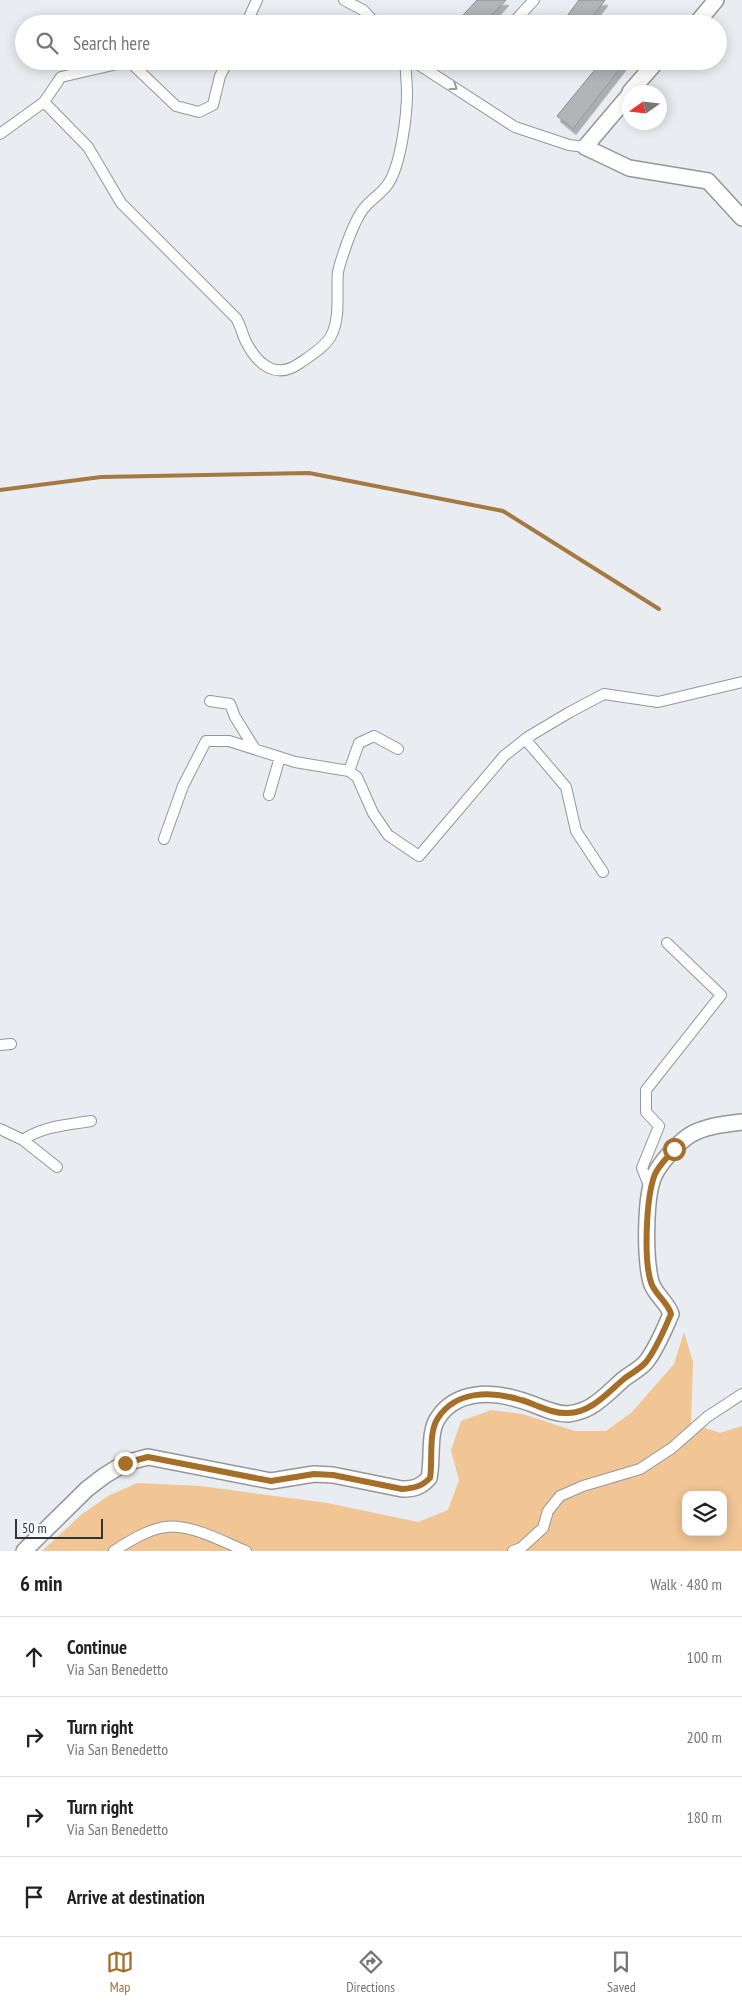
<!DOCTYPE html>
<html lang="en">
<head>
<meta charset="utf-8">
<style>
  :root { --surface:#fff; --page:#f6f6f6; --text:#222; --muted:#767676; --line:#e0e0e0; --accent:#a56e29 }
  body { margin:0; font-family:"PT Sans Narrow",sans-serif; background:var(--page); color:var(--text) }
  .controls { position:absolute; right:15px; bottom:15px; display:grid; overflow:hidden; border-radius:10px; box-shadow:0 2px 12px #0003 }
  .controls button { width:45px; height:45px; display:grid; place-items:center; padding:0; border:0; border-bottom:1px solid var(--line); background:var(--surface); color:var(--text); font:25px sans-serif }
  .compass { position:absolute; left:622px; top:85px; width:45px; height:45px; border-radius:50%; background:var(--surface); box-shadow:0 2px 12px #0003; rotate:256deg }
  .scale { position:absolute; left:15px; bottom:12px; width:88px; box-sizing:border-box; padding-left:5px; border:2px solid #333436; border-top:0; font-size:14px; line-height:18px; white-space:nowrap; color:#333436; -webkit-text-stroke:4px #f6f9fd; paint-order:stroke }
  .stop { position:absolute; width:15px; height:15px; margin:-11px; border:4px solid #a56e29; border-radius:50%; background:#fff }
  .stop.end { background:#a56e29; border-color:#fff; box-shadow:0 1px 5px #0008 }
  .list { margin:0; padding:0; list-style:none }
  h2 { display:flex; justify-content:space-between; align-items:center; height:65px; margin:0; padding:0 20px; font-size:21px }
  h2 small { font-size:16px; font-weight:400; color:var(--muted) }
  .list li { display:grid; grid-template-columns:32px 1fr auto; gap:15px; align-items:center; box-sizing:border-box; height:80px; padding:0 20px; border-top:1px solid var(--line) }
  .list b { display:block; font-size:19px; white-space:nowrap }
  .list p { margin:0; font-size:16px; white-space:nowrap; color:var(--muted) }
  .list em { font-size:16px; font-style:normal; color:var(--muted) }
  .icon { flex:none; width:28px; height:28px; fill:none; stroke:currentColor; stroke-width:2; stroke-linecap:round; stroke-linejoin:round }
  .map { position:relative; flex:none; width:742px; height:1551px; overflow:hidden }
  .search { position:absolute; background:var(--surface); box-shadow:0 2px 12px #0003; left:15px; right:15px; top:15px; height:55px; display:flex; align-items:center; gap:12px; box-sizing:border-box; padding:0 18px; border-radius:28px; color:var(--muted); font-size:19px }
  .sheet { height:385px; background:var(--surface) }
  nav { display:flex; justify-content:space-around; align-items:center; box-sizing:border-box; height:70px; border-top:1px solid var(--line); background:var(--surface); font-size:14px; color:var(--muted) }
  nav a { display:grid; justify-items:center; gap:2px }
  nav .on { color:var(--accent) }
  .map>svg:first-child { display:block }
  .green { fill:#f1c594; fill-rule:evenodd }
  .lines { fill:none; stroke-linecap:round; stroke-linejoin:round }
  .stream { stroke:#a67942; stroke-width:4 }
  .building { fill:#b2b5b8; stroke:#8c8f92; filter:url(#shadow) }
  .street-casing { stroke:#94979a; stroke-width:12 }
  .secondary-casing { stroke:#94979a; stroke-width:18 }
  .street { stroke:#fff; stroke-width:10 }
  .secondary { stroke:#fff; stroke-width:15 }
  .oneway { stroke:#999a9a }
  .route { stroke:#a56e29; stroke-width:6 }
</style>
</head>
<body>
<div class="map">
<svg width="742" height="1551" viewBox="0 0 742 1551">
  <defs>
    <filter id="shadow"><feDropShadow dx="3" dy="5.5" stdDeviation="0" flood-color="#0004"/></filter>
  </defs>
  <rect width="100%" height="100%" fill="#e9ecf0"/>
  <!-- green -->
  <path class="green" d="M684 1332 693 1362 691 1423 720 1433 742 1426V1551H42L81 1515 108 1496 137 1483 201 1486 327 1503 418 1522 448 1510 459 1480 451 1450 461 1421 491 1410 522 1414 575 1431H606L632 1412 674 1364ZM686 1495H723V1532H686Z"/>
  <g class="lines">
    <!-- stream -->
    <path class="stream" d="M0 490 101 477 309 473 503 511 659 609"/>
  </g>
  <!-- building -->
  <path class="building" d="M477 0H506L484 24H455Z
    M579 0H605L587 24H561Z
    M602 61H626L573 129 557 116Z"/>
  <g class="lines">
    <!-- street casing -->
    <g class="street-casing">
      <path id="street" d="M344 0 363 10 376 24
        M246 24 257 0
        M512 24 534 0
        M413 61 515 127 569 145 585 147
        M44 102 88 147 121 203 236 318C241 326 242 334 246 342 258 365 276 380 300 363 310 356 325 347 331 336 341 317 336 293 338 272 340 262 344 252 347 243 351 232 358 214 366 206 373 198 382 193 388 184 401 165 407 115 407 92 407 81 405 72 406 61
        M0 134 44 102 61 77 126 62 133 65 176 106 199 112 213 105 220 76 228 61
        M210 701 230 704 235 717 255 749
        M525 739 566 787 576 831 603 872
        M349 771 359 743 374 736 398 749
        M269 795 280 757
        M164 839 183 786 206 741H229L295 762 349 771 357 777 373 813 388 835 419 856 504 756 528 737 570 712 604 694 658 702 742 682
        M0 1045 11 1044
        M0 1129 23 1140 57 1167
        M23 1140C43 1126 67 1125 91 1121
        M650 1188 642 1168 659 1126 646 1112V1090L721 995 667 943
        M114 1551C132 1539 156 1524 179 1527 200 1529 226 1543 246 1551
        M513 1551 521 1548 543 1528 548 1511 560 1496 583 1486 640 1469 672 1448 707 1417 742 1394"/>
    </g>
    <!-- secondary casing -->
    <g class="secondary-casing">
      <path id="secondary" d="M696 24 716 0
        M630 92 657 61
        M630 94 585 147 629 168 708 181 742 218
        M24 1551 87 1489 104 1476 125 1463 148 1457 271 1481 314 1474 333 1475 402 1489C414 1489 421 1487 429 1478 433 1461 428 1432 438 1418 456 1390 492 1391 520 1400 536 1404 551 1414 568 1414 575 1413 583 1411 590 1407 603 1400 614 1387 625 1378 632 1373 641 1368 646 1362 657 1348 664 1330 671 1314 667 1302 655 1295 651 1282 645 1259 644 1192 656 1172 662 1161 680 1141 690 1135 705 1126 725 1124 742 1122"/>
    </g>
    <!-- street -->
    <use href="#street" class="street"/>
    <!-- secondary -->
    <use href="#secondary" class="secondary"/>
  </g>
  <!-- one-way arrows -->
  <defs><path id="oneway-chevron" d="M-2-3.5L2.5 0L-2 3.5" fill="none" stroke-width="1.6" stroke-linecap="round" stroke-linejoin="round" transform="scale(1.25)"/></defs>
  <use class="oneway" href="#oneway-chevron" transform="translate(454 87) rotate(33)"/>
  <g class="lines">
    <!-- route -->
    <path class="route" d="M125 1463 148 1457 271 1481 314 1474 333 1475 402 1489C414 1488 421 1487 430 1478 433 1461 428 1432 438 1418 456 1390 492 1391 521 1400 536 1404 551 1414 568 1413 591 1413 608 1392 625 1378 632 1373 641 1368 646 1362 657 1348 664 1330 671 1314 668 1303 657 1296 652 1285 643 1263 646 1197 655 1174 659 1165 668 1157 674 1149"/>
  </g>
</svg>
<div class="controls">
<button><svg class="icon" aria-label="layers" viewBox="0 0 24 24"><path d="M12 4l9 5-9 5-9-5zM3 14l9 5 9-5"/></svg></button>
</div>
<svg class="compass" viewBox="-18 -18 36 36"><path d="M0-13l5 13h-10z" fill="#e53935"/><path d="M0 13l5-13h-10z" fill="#767676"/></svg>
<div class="scale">50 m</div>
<div class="stop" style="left:674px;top:1149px"></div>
<div class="stop end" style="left:125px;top:1463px"></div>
<div class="search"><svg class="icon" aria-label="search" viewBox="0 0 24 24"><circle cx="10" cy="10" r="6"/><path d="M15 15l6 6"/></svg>Search here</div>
</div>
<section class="sheet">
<h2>6 min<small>Walk · 480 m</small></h2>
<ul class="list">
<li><svg class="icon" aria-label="ahead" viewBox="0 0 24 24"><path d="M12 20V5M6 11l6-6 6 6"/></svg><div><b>Continue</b><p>Via San Benedetto</p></div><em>100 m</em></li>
<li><svg class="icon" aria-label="right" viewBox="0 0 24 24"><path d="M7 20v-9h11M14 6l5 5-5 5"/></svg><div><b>Turn right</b><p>Via San Benedetto</p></div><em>200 m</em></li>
<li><svg class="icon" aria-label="right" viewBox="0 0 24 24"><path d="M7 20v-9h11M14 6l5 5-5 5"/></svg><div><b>Turn right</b><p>Via San Benedetto</p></div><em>180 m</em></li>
<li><svg class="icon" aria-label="arrive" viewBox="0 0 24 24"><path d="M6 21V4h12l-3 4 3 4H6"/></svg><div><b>Arrive at destination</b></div></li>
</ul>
</section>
<nav>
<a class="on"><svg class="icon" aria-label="map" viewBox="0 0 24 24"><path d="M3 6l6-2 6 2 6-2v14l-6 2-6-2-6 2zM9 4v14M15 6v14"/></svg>Map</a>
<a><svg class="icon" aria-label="directions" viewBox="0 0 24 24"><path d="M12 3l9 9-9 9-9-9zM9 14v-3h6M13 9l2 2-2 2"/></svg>Directions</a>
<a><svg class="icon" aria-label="saved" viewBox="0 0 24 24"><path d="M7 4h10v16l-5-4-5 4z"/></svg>Saved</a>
</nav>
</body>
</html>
